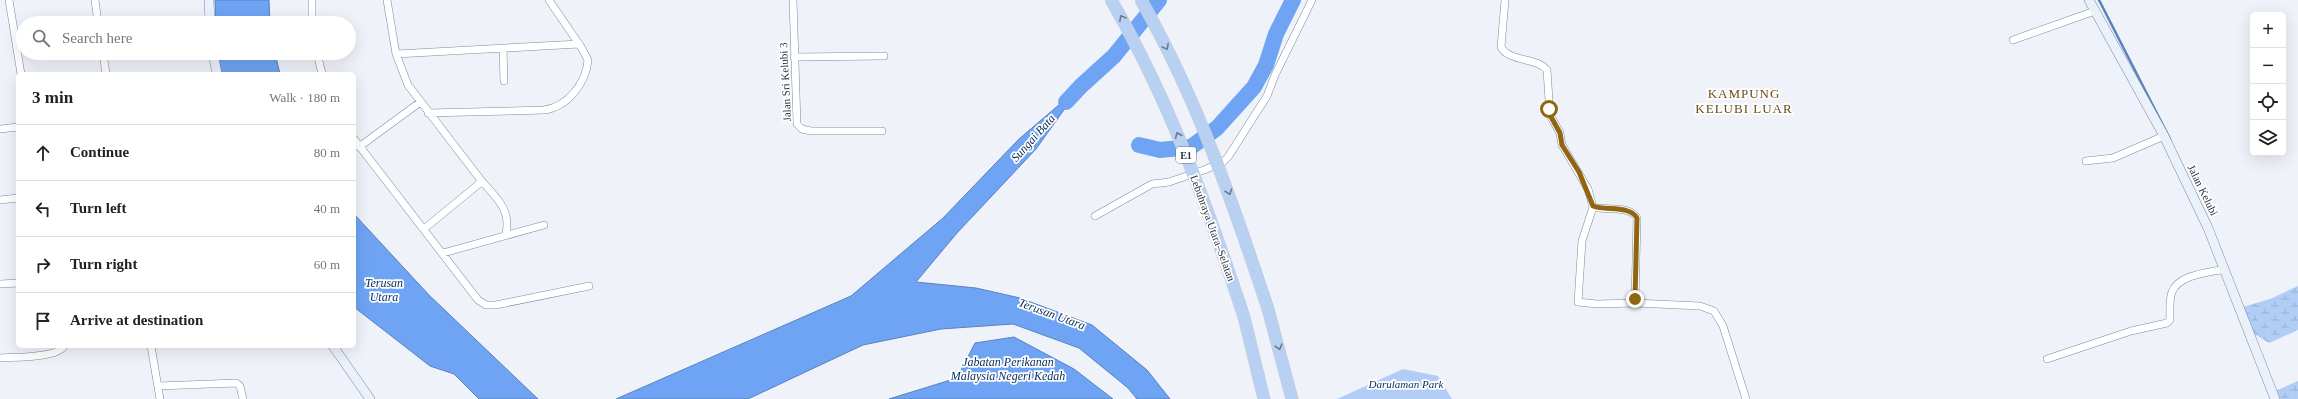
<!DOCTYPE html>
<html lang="en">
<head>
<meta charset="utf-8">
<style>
  :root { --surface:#fff; --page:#f6f6f6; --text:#222; --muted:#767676; --line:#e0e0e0 }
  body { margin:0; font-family:Georgia,serif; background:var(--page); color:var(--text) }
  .controls { position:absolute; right:12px; top:12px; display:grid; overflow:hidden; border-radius:6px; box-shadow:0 4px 16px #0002 }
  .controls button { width:36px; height:36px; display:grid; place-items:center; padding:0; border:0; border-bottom:1px solid var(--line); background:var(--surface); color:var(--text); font:20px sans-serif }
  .stop { position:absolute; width:12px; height:12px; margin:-9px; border:3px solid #916610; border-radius:50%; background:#fff }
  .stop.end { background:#916610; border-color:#fff; box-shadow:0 1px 4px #0008 }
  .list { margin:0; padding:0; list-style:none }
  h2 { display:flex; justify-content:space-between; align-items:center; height:52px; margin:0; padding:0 16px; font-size:17px }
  h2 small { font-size:13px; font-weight:400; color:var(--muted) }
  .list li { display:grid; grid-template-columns:26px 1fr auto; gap:12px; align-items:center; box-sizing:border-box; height:56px; padding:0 16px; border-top:1px solid var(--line) }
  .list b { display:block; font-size:15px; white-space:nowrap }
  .list em { font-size:13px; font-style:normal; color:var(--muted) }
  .icon { flex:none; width:22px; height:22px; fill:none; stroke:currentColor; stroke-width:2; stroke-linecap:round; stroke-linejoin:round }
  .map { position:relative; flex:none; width:2298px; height:399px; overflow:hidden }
  .search { position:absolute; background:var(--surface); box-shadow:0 4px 16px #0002; left:16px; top:16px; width:340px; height:44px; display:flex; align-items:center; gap:10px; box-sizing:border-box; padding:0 14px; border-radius:22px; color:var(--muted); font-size:15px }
  .panel { position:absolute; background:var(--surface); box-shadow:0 4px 16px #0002; left:16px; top:72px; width:340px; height:276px; border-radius:6px }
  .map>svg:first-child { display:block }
  .wetland { fill:url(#wetland-marsh) }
  .green { fill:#b2cdf5 }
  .water { fill:#6ea4f3; stroke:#5a82bd }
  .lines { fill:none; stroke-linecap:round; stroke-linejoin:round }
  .stream { stroke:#5a82bd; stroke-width:2.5 }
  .river { stroke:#6ea4f3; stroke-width:16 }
  .street-casing { stroke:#798ba4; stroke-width:8 }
  .secondary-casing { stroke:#798ba4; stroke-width:10 }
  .highway-casing { stroke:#ccced1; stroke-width:13 }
  .street { stroke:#fff; stroke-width:7 }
  .secondary { stroke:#eaf1fb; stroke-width:9 }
  .highway { stroke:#b8d0f2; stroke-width:12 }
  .highway-bridge-casing { stroke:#ccced1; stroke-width:13; stroke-linecap:butt }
  .highway-bridge { stroke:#b8d0f2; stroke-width:12 }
  .oneway { stroke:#6b7a8f }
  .route { stroke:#916610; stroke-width:5 }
  .labels { text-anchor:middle; stroke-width:3.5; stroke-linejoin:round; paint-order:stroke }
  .shield { fill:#fff; stroke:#6b7078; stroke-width:1 }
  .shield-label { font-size:10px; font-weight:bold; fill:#2c333e }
  .street-label { font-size:11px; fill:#2c333e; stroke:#fff }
  .park-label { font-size:11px; font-style:italic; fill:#0d3162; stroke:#fff }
  .water-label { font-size:12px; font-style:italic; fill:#0b2f60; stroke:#fff }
  .quarter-label { font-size:13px; letter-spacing:1px; fill:#6b4c16; stroke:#fff }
</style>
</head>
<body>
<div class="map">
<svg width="2298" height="399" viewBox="0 0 2298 399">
  <defs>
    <pattern id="wetland-marsh" width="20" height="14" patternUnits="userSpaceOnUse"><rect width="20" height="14" fill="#b2cdf5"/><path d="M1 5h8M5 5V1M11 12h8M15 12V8" fill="none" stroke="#99b0d3"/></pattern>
  </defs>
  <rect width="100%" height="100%" fill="#eff3f9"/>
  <!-- wetland -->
  <path class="wetland" d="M2298 286V330L2269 343 2253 333 2243 307 2270 299Z
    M2298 381V399H2276L2273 392Z"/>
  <!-- green -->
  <path class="green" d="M1403 369 1438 376 1452 399H1337Z"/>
  <!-- water -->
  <path class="water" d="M215 0H269L270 23H216Z
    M218 53H275L280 74H221Z
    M1081 86 1036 149 957 233 916 282 976 288 1020 298 1092 325 1147 370 1170 399H1137L1128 388 1079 348 1013 324 941 329 863 345 748 399H616L851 296 943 218 1019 139Z
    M354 214 429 295 538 399H479L454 374 430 366 354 307Z
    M1014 337 1074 369 1113 399H889L957 378 975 343Z"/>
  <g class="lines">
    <!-- stream -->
    <path class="stream" d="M2099 0 2170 139"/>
    <!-- river -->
    <path class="river" d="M1066 102 1081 86 1114 56 1159 0
      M1139 145 1160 150 1191 147 1217 128 1254 87 1266 65 1276 34 1293 0"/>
    <!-- street casing -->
    <g class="street-casing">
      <path id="street" d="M9 0 21 74
        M95 0 98 23
        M312 0V23
        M387 0 396 54 408 85 480 179V183L424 229
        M793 0 797 124 802 129 811 131H882
        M1505 0 1501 47C1509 62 1536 57 1547 70L1550 115 1560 133 1562 145 1588 189 1593 207C1606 211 1630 205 1637 218L1635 303 1700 306 1714 311 1723 326 1746 399
        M2013 40 2095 11
        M503 49 504 81
        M103 53 106 74
        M317 53 322 74
        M396 54 579 44
        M794 57 884 56
        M428 113 544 110C567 107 586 84 588 60L581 47 549 0
        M0 129 18 127
        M354 139 478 300 486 305H496L589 286
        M359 147 419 103
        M2086 161 2113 158 2164 136
        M480 179C496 198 511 208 506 234
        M0 200 18 198
        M1593 207 1582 241 1578 302 1597 304 1635 303
        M1095 216 1152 184 1169 182 1204 170 1223 162 1228 157 1267 96 1275 75 1312 0
        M443 253 544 225
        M0 284 18 283
        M151 346 160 399
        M0 358C14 357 58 358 64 346
        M2047 359 2131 331 2167 323 2170 320C2170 312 2169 300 2172 292 2179 274 2208 273 2225 269
        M158 386 236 383 240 386 243 399"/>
    </g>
    <!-- secondary casing -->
    <g class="secondary-casing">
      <path id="secondary" d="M209 0 210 23
        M2089 0 2164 136 2208 228 2275 399
        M213 53 217 74
        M333 346 370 399"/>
    </g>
    <!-- highway casing -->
    <g class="highway-casing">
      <path id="highway" d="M1268 309 1292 399
        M1244 317 1264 399"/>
    </g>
    <!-- street -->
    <use href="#street" class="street"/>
    <!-- secondary -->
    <use href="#secondary" class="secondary"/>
    <!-- highway -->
    <use href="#highway" class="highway"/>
    <!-- highway-bridge casing -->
    <g class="highway-bridge-casing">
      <path id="highway-bridge" d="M1111 0C1169 99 1208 208 1244 317
        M1141 0C1197 98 1233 203 1268 309"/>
    </g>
    <!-- highway-bridge -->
    <use href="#highway-bridge" class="highway-bridge"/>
  </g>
  <!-- one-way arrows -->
  <defs><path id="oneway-chevron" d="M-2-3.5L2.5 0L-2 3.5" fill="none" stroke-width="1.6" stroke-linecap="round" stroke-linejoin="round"/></defs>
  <g class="oneway">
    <use href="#oneway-chevron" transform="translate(1122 18) rotate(-119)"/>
    <use href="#oneway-chevron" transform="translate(1166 47) rotate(62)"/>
    <use href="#oneway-chevron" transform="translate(1178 135) rotate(-113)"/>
    <use href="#oneway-chevron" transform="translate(1229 192) rotate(71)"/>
    <use href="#oneway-chevron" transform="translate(1279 347) rotate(74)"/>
  </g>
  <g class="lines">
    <!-- route -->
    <path class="route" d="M1549 109 1550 115 1560 133 1562 145 1579 172 1593 206C1606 211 1629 205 1637 218L1635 299"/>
  </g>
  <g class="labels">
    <!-- shield labels -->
    <rect class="shield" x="1176" y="147" width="20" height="16" rx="3"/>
    <g class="shield-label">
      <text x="1186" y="159">E1</text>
    </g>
    <!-- street labels -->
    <g class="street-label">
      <text transform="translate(785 82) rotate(-93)" y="4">Jalan Sri Kelubi 3</text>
      <text transform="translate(2203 190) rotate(64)" y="4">Jalan Kelubi</text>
      <text transform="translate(1213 228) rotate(70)" y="4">Lebuhraya Utara–Selatan</text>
    </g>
    <!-- park labels -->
    <g class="park-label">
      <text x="1406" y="388">Darulaman Park</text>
    </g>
    <!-- water labels -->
    <g class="water-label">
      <text transform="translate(1033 138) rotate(-48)" y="4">Sungai Bata</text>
      <text x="384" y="287">Terusan<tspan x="384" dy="14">Utara</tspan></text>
      <text transform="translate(1052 314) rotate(20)" y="4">Terusan Utara</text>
      <text x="1008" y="366">Jabatan Perikanan<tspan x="1008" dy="14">Malaysia Negeri Kedah</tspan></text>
    </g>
    <!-- quarter labels -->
    <g class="quarter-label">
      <text x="1744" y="98">KAMPUNG<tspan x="1744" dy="15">KELUBI LUAR</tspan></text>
    </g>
  </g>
</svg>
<div class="controls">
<button>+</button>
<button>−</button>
<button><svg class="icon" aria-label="locate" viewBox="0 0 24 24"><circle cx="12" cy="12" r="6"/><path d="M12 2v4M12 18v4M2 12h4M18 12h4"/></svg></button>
<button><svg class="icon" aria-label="layers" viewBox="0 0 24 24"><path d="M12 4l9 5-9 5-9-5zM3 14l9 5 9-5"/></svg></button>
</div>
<div class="stop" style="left:1549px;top:109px"></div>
<div class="stop end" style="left:1635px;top:299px"></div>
<div class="search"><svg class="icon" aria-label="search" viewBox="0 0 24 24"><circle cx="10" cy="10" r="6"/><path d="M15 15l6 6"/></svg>Search here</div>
<section class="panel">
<h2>3 min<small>Walk · 180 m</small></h2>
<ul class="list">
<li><svg class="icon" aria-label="ahead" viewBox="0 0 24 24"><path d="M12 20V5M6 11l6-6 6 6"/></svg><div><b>Continue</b></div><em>80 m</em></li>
<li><svg class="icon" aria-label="left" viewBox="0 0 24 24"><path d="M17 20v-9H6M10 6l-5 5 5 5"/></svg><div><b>Turn left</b></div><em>40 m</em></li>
<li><svg class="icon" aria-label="right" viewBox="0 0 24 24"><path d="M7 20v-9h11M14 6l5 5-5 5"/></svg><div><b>Turn right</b></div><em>60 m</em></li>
<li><svg class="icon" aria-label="arrive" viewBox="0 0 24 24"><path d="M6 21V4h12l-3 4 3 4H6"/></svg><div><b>Arrive at destination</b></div></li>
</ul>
</section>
</div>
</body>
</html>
